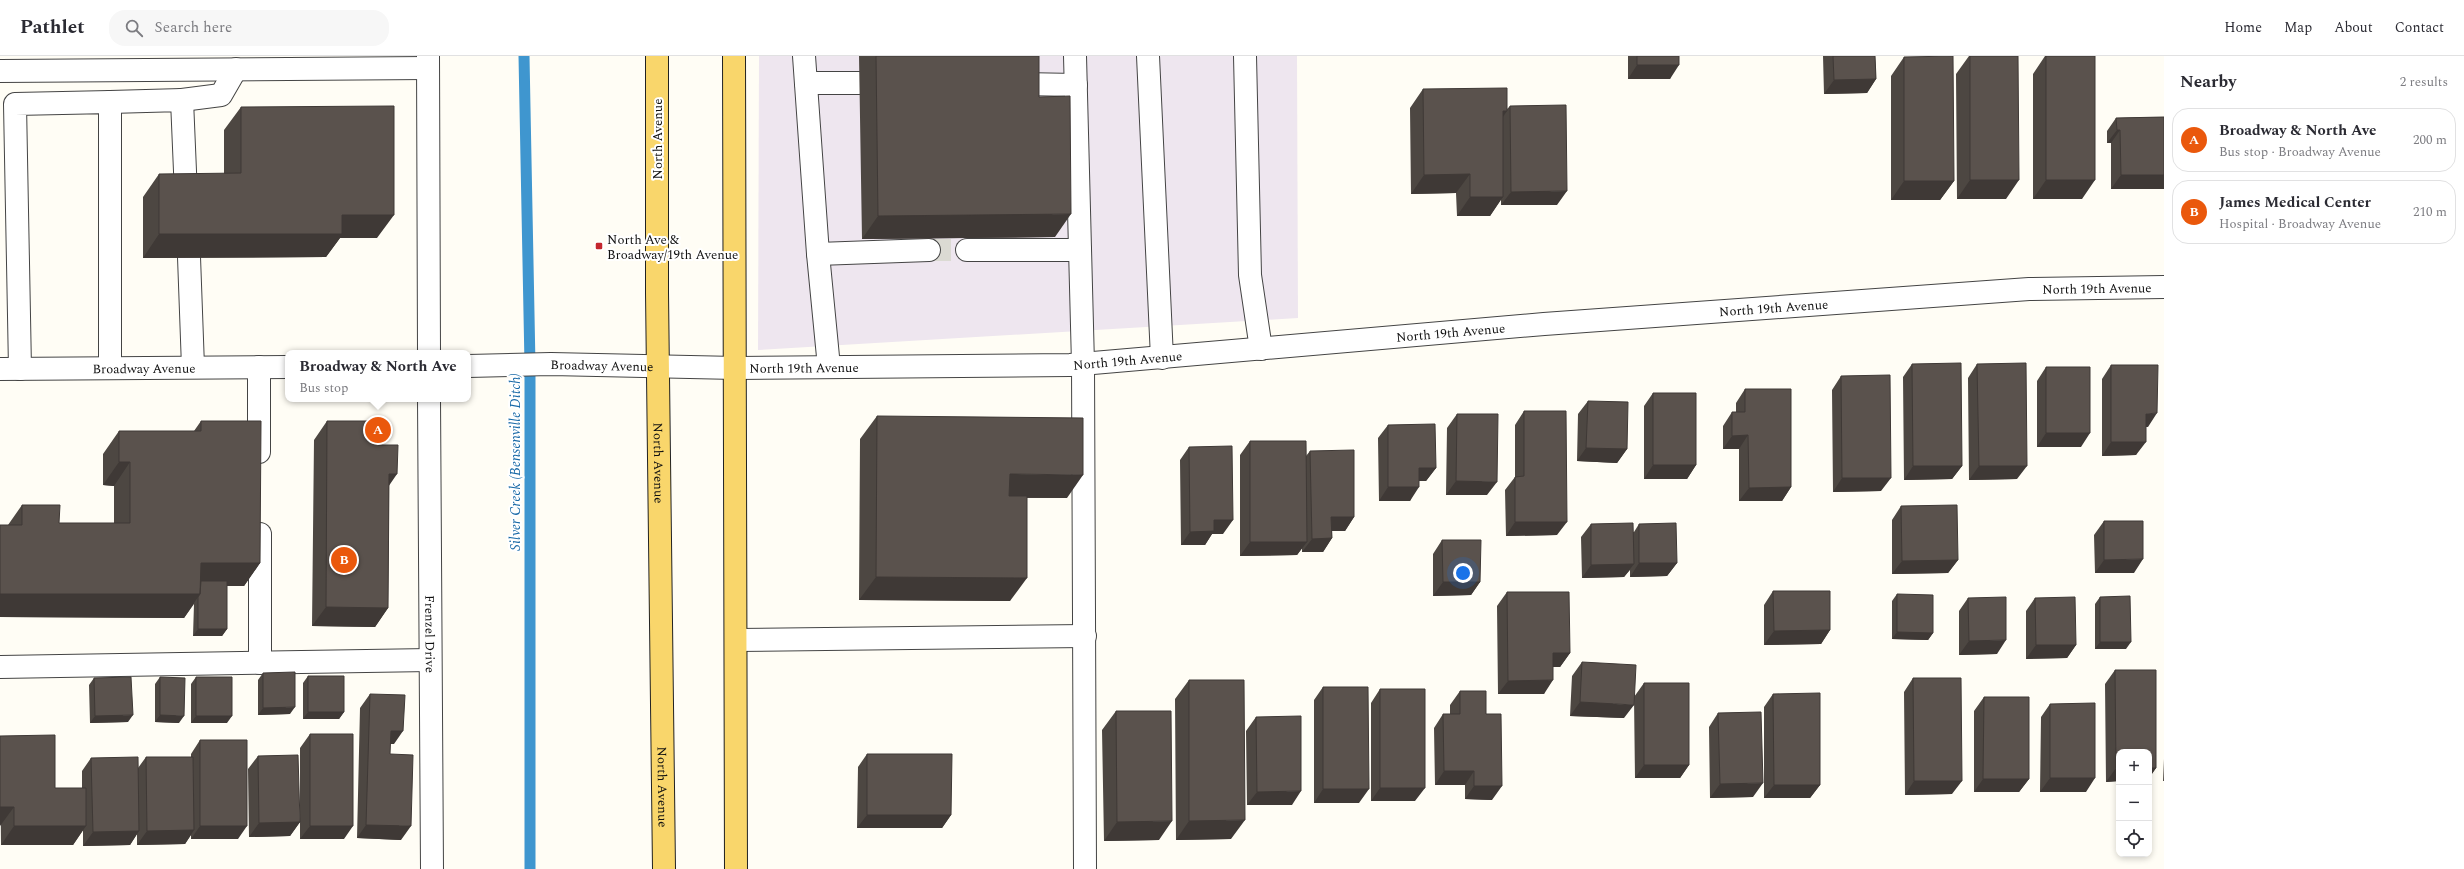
<!DOCTYPE html>
<html lang="en">
<head>
<meta charset="utf-8">
<style>
  :root { --surface:#fff; --page:#f7f7f7; --text:#2b2b33; --muted:#7c7c81; --line:#e1e1e2; --accent:#ea580c }
  body { margin:0; font-family:Spectral,serif; background:var(--page); color:var(--text) }
  .controls { position:absolute; right:12px; bottom:12px; display:grid; overflow:hidden; border-radius:8px; box-shadow:0 2px 6px #0003 }
  .controls button { width:36px; height:36px; display:grid; place-items:center; padding:0; border:0; border-bottom:1px solid var(--line); background:var(--surface); color:var(--text); font:20px sans-serif }
  .you { position:absolute; left:1463px; top:517px; width:14px; height:14px; margin:-10px; border:3px solid #fff; border-radius:50%; background:#1a73e8; box-shadow:0 0 0 6px #1a73e833 }
  .badge { display:grid; place-items:center; width:26px; height:26px; border-radius:50%; background:var(--accent); color:#fff; font-size:13px; font-weight:700 }
  .pin { position:absolute; translate:-50% -50%; border:2px solid #fff; box-shadow:0 1px 4px #0006 }
  .popup { position:absolute; left:285px; top:294px; width:186px; height:52px; box-sizing:border-box; display:grid; place-content:center; border-radius:8px; background:var(--surface); filter:drop-shadow(0 1px 3px #0005); font-size:13px; white-space:nowrap; color:var(--muted) }
  .popup b { font-size:15px; color:var(--text) }
  .popup::after { content:''; position:absolute; left:50%; top:100%; margin-left:-8px; border:8px solid transparent; border-top-color:var(--surface) }
  .list { margin:0; padding:0; list-style:none }
  h2 { display:flex; justify-content:space-between; align-items:center; height:52px; margin:0; padding:0 16px; font-size:17px }
  h2 small { font-size:13px; font-weight:400; color:var(--muted) }
  .list li { display:grid; grid-template-columns:26px 1fr auto; gap:12px; align-items:center; box-sizing:border-box; height:64px; margin:0 8px 8px; padding:0 8px; border:1px solid var(--line); border-radius:16px }
  .list b { display:block; font-size:15px; white-space:nowrap }
  .list p { margin:0; font-size:13px; white-space:nowrap; color:var(--muted) }
  .list em { font-size:13px; font-style:normal; color:var(--muted) }
  .icon { flex:none; width:22px; height:22px; fill:none; stroke:currentColor; stroke-width:2; stroke-linecap:round; stroke-linejoin:round }
  .map { position:relative; flex:none; width:2164px; height:813px; overflow:hidden }
  header { display:flex; align-items:center; gap:24px; box-sizing:border-box; height:56px; padding:0 20px; background:var(--surface); border-bottom:1px solid var(--line) }
  header strong { font-size:19px }
  nav { display:flex; gap:22px; margin-inline-start:auto; font-size:14px }
  .search { width:280px; height:36px; background:var(--page); display:flex; align-items:center; gap:10px; box-sizing:border-box; padding:0 14px; border-radius:16px; color:var(--muted); font-size:15px }
  main { display:flex }
  aside { flex:1; background:var(--surface) }
  .map>svg:first-child { display:block }
  .industrial { fill:#eee6ef }
  .lines { fill:none; stroke-linecap:round; stroke-linejoin:round }
  .stream { stroke:#3f96cf; stroke-width:11 }
  .minor-tunnel { stroke:#dbdad3; stroke-width:22; stroke-dasharray:22 11; stroke-linecap:butt }
  .minor-casing { stroke:#444; stroke-width:24 }
  .major-casing { stroke:#222; stroke-width:24 }
  .minor { stroke:#fff; stroke-width:22 }
  .major { stroke:#f9d66b; stroke-width:22 }
  .wall { fill:#4d4742 }
  .shaded-wall { fill:#3f3936 }
  .building { fill:#5a524d; stroke:#3f3936 }
  .poi-dot { fill:#c4262e; stroke:#fff; stroke-width:1.5 }
  .labels { text-anchor:middle; stroke-width:4; stroke-linejoin:round; paint-order:stroke }
  .street-label { font-size:13px; fill:#111; stroke:#fff }
  .poi-label { font-size:13px; fill:#111; stroke:#fff; text-anchor:start }
  .water-label { font-size:14px; font-style:italic; fill:#1768a6; stroke:#fff }
</style>
</head>
<body>
<header>
<strong>Pathlet</strong>
<div class="search"><svg class="icon" aria-label="search" viewBox="0 0 24 24"><circle cx="10" cy="10" r="6"/><path d="M15 15l6 6"/></svg>Search here</div>
<nav><a>Home</a><a>Map</a><a>About</a><a>Contact</a></nav>
</header>
<main>
<div class="map">
<svg width="2164" height="813" viewBox="0 0 2164 813">
  <rect width="100%" height="100%" fill="#fffdf5"/>
  <!-- industrial -->
  <path class="industrial" d="M759 0H1297L1298 262 758 294Z"/>
  <g class="lines">
    <!-- stream -->
    <path class="stream" d="M524 0 530 309V813"/>
    <!-- minor-tunnel -->
    <path class="minor-tunnel" d="M929 194H967"/>
    <!-- minor casing -->
    <g class="minor-casing">
      <g id="minor">
        <path d="M428 0 429 297"/>
        <path d="M804 0 818 198 929 194"/>
        <path d="M1075 0 1083 308 1085 813"/>
        <path d="M1148 0 1162 302"/>
        <path d="M1245 0 1250 219 1261 293"/>
        <path d="M0 15 428 12"/>
        <path d="M806 27H859"/>
        <path d="M1022 28 1076 29"/>
        <path d="M182 44 221 39 236 13"/>
        <path d="M110 46 182 44 186 139"/>
        <path d="M967 194H1080"/>
        <path d="M818 198 829 311"/>
        <path d="M189 201 193 311"/>
        <path id="s1" d="M468 310 551 308 736 312 1070 309 1544 268 2029 233 2164 231"/>
        <path d="M259 311V396"/>
        <path id="s2" d="M0 313 288 311"/>
        <path d="M20 313 15 48 110 46V312"/>
        <path id="s3" d="M429 343 432 813"/>
        <path d="M260 478V607"/>
        <path d="M736 584 1085 580"/>
        <path d="M0 611 430 604"/>
      </g>
    </g>
    <!-- major casing -->
    <g class="major-casing">
      <g id="major">
        <path id="s4" d="M657 0V237L664 813"/>
        <path d="M734 0 736 813"/>
      </g>
    </g>
    <!-- minor -->
    <use href="#minor" class="minor"/>
    <!-- major -->
    <use href="#major" class="major"/>
  </g>
  <!-- wall -->
  <path class="wall" d="M859 0H1039V41L1055 181 862 183Z
    M1628 0H1679L1670 23H1628Z
    M1823 0H1875L1876 23 1867 37 1824 38Z
    M1969 0H2018L2006 143H1957L1956 18Z
    M2045 0H2095L2082 143H2033V18Z
    M1904 1 1954 125 1940 144H1891V20Z
    M1423 33 1507 53 1510 50 1557 149H1501V143L1490 160H1457L1456 137 1411 138 1410 52Z
    M241 51 377 182H340L326 201 143 202V141L159 118H224V74Z
    M2164 61V133H2111V87H2107V75L2116 62Z
    M1912 308 1962 410 1952 423 1904 424 1903 321Z
    M1977 308 2017 423 1969 424 1968 322Z
    M2111 309 2148 371H2146L2136 399 2102 400V323Z
    M2046 311 2081 391H2037V325Z
    M1841 320 1881 435 1833 436 1832 334Z
    M1745 333 1791 431 1782 445H1739V393H1723V370L1732 356H1736V347Z
    M1653 337 1696 409 1687 423H1644V350Z
    M1588 345 1627 393 1617 407 1577 405 1578 358Z
    M1524 355 1557 479 1506 480 1505 434 1515 421V369Z
    M1457 358 1487 439H1446L1447 372Z
    M877 360 1067 442H1027L1010 545 859 544 860 383Z
    M201 365 260 507 244 530H227V573L222 580H193L194 548 184 562 0 561V469H8L22 449 59 467H114V430L103 429V398L119 375H194Z
    M327 365 378 389 389 429 388 552 375 571 312 570 314 384Z
    M1388 369 1436 412 1426 425H1419L1410 445H1379L1378 382Z
    M1250 385 1306 400 1310 395 1354 461 1345 475H1332V482L1323 496H1302V492L1297 499 1240 500V399Z
    M1189 391 1223 478H1212L1205 489H1181L1180 404Z
    M1901 450 1958 504 1948 517 1892 518V464Z
    M2104 465 2134 517H2095L2094 479Z
    M1591 468 1634 476 1639 468 1677 507 1667 520 1630 521V514L1624 521 1582 522 1581 481Z
    M1442 484 1480 526 1471 539 1433 540V498Z
    M1773 535 1830 574 1821 588 1764 589V549Z
    M1507 536 1570 597 1560 611H1553L1544 638H1498L1497 550Z
    M1897 538 1933 577 1928 584 1892 583V545Z
    M2100 541 2126 593H2095V548Z
    M1968 542 1997 598 1959 599V555Z
    M2035 542 2076 589 2067 602 2026 603V555Z
    M1582 606 1624 662 1570 660 1572 620Z
    M2115 614 2156 712 2149 722V696L2119 725 2106 726 2105 628Z
    M263 617 290 658 258 659V624Z
    M308 620 344 656 339 663H303V627Z
    M160 621 179 667 155 666V628Z
    M196 621 227 667H191V628Z
    M94 622 128 666 90 667 89 629Z
    M1913 622 1952 738 1905 739 1904 636Z
    M1189 624 1231 783 1176 784 1175 643Z
    M1644 627 1689 709 1680 722H1635L1634 641Z
    M1323 631 1359 747H1314V644Z
    M1380 633 1415 745H1371V647Z
    M1460 635 1486 658 1492 744 1465 743V729H1435L1434 672 1443 658H1450V649Z
    M370 638 394 688H390V698L401 784 357 782 360 652Z
    M1773 638 1820 729 1810 742H1764V651Z
    M1984 641 2029 723 2019 736H1974V655Z
    M2050 648 2086 736H2040L2041 661Z
    M1116 655 1159 784 1104 785 1102 674Z
    M1718 657 1753 741 1710 742 1709 671Z
    M1256 661 1292 749H1247L1246 675Z
    M310 678 344 783H300V692Z
    M0 680 55 732H82V715L91 702 138 712 146 701H191V698L200 684 238 783H191V779L185 788 137 789V778L130 789 83 790V774L73 789H1Z
    M867 698 951 759 942 772H857L858 711Z
    M258 700 300 766 290 780 249 781 248 713Z
    M2164 703V725H2163Z"/>
  <!-- shaded-wall -->
  <path class="shaded-wall" d="M1637 9H1679L1670 23H1628Z
    M1876 23 1867 37 1824 38 1834 24Z
    M1503 55H1507L1494 74Z
    M2117 74H2120L2111 87H2107Z
    M1470 118 1456 137 1411 138 1424 119Z
    M2121 119H2164V133H2111Z
    M1970 124H2019L2006 143H1957Z
    M2046 124H2095L2082 143H2033Z
    M1904 125H1954L1940 144H1891Z
    M1567 135 1557 149H1501L1511 136Z
    M1470 141H1503L1490 160H1457Z
    M1071 158 1055 181 862 183 878 160Z
    M342 159H394L377 182H340L326 201 143 202 159 178Z
    M2157 357 2148 371H2136L2146 358Z
    M2046 377H2090L2081 391H2037Z
    M1748 379 1739 393H1723L1732 380Z
    M2111 386H2146L2136 399 2102 400Z
    M1586 392 1627 393 1617 407 1577 405Z
    M119 406H130L114 430 103 429Z
    M1653 409H1696L1687 423H1644Z
    M1913 410H1962L1952 423 1904 424Z
    M1979 410H2027L2017 423 1969 424Z
    M1419 412H1436L1426 425H1409Z
    M389 418H397L384 437Z
    M1010 418 1083 419 1067 442 993 441Z
    M1842 422H1891L1881 435 1833 436Z
    M1456 425 1497 426 1487 439H1446Z
    M1388 431H1419L1410 445H1379Z
    M1791 431 1782 445H1739L1749 432Z
    M1331 461H1354L1345 475H1322Z
    M1214 464H1233L1223 478H1212L1205 489H1181L1190 476Z
    M1515 466H1567L1557 479 1506 480Z
    M1332 482 1323 496H1302L1312 483Z
    M1250 486H1307L1297 499 1240 500Z
    M2143 503 2134 517H2095L2104 504Z
    M1958 504 1948 517 1892 518 1902 505Z
    M201 507H260L244 530H199Z
    M1639 507H1677L1667 520 1630 521Z
    M1634 508 1624 521 1582 522 1591 509Z
    M876 521 1027 522 1010 545 859 544Z
    M1443 526H1480L1471 539 1433 540Z
    M0 538H200L184 562 0 561Z
    M326 551 388 552 375 571 312 570Z
    M198 573H227L222 580H193Z
    M1830 574 1821 588 1764 589 1774 575Z
    M1897 576 1933 577 1928 584 1892 583Z
    M2006 584 1997 598 1959 599 1969 585Z
    M2100 586H2131L2126 593H2095Z
    M2036 589H2076L2067 602 2026 603Z
    M1553 597H1570L1560 611H1544Z
    M1553 624 1544 638H1498L1508 625Z
    M1580 646 1634 649 1624 662 1570 660Z
    M295 651 290 658 258 659 263 652Z
    M308 656H344L339 663H303Z
    M133 659 128 666 90 667 95 660Z
    M160 659 184 660 179 667 155 666Z
    M196 660H232L227 667H191Z
    M391 675H403L394 688H381Z
    M1644 709H1689L1680 722H1635Z
    M2116 712H2119V725L2106 726Z
    M2149 712H2156L2149 722Z
    M1444 715H1474L1465 729H1435Z
    M2050 722H2095L2086 736H2040Z
    M1983 723H2029L2019 736H1974Z
    M1914 725H1962L1952 738 1905 739Z
    M1763 727 1753 741 1710 742 1720 728Z
    M1774 729H1820L1810 742H1764Z
    M1474 730H1502L1492 744 1465 743Z
    M1380 732H1425L1415 745H1371Z
    M1323 733H1369L1359 747H1314Z
    M1301 735 1292 749H1247L1257 736Z
    M0 751H14L0 770Z
    M867 759H951L942 772H857Z
    M1245 764 1231 783 1176 784 1189 765Z
    M1172 765 1159 784 1104 785 1117 766Z
    M300 766 290 780 249 781 259 767Z
    M366 769 411 770 401 784 357 782Z
    M14 770H86L73 789H1Z
    M200 770H247L238 783H191Z
    M310 770H353L344 783H300Z
    M194 774 185 788 137 789 147 775Z
    M139 775 130 789 83 790 93 776Z"/>
  <!-- building -->
  <path class="building" d="M876 0H1039V41L1070 40 1071 158 878 160Z
    M1637 0H1679V9H1637Z
    M1833 0H1875L1876 23 1834 24Z
    M1953 0 1954 125H1904V1Z
    M1970 0H2018L2019 124H1970Z
    M2046 0H2095V124H2046Z
    M1507 32V55H1503V141H1470V118L1424 119 1423 33Z
    M1566 49 1567 135 1511 136 1510 50Z
    M394 50V159H342V178H159V118L241 117V51Z
    M2164 61V119H2121L2120 74H2117L2116 62Z
    M1961 307 1962 410H1913L1912 308Z
    M2026 307 2027 410H1979L1977 308Z
    M2111 309H2158L2157 357 2146 358V386H2111Z
    M2046 311H2090V377H2046Z
    M1890 319 1891 422H1842L1841 320Z
    M1745 333H1791V431L1749 432 1748 379 1732 380V356H1745Z
    M1653 337H1696V409H1653Z
    M1588 345 1628 346 1627 393 1586 392Z
    M1524 355H1566L1567 466H1515V421L1524 420Z
    M1457 358H1498L1497 426 1456 425Z
    M877 360 1083 362V419L1010 418 1009 440H1027V522L876 521Z
    M201 365H261L260 507H201L200 538H0V469H22V449H60L59 467H130V406H119V375H201Z
    M327 365H379L378 389H398L397 418H389L388 552 326 551Z
    M1435 368 1436 412H1419V431H1388V369Z
    M1250 385H1306L1307 486H1250Z
    M1232 390 1233 464H1214V475L1190 476 1189 391Z
    M1354 394V461H1331L1332 482 1312 483 1310 395Z
    M1957 449 1958 504 1902 505 1901 450Z
    M2104 465H2143V503L2104 504Z
    M1633 467 1634 508 1591 509V468Z
    M1676 467 1677 507H1639V468Z
    M1442 484H1481L1480 526H1443Z
    M201 525H227V573H198V541L200 538Z
    M1773 535H1830V574L1774 575Z
    M1507 536H1569L1570 597H1553V624L1508 625Z
    M1897 538 1933 539V577L1897 576Z
    M2130 540 2131 586H2100V541Z
    M2006 541V584L1969 585 1968 542Z
    M2075 541 2076 589H2036L2035 542Z
    M1582 606 1636 609 1634 649 1580 646Z
    M2115 614H2156V712H2149V696H2119V712H2116Z
    M295 616V651L263 652V617Z
    M308 620H344V656H308Z
    M131 621 133 659 95 660 94 622Z
    M160 621 185 622 184 660 160 659Z
    M196 621H232V660H196Z
    M1913 622H1961L1962 725H1914Z
    M1189 624H1244L1245 764 1189 765Z
    M1644 627H1689V709H1644Z
    M1323 631H1368L1369 733H1323Z
    M1380 633H1425V732H1380Z
    M1460 635H1486V658H1501L1502 730H1474V715H1444L1443 658H1460Z
    M1820 637V729H1774L1773 638Z
    M370 638 405 639 403 675H391L390 698 413 699 411 770 366 769Z
    M1984 641H2029V723H1983Z
    M2095 647V722H2050V648Z
    M1116 655H1171L1172 765 1117 766Z
    M1761 656 1763 727 1720 728 1718 657Z
    M1301 660V735L1257 736 1256 661Z
    M310 678H353V770H310Z
    M55 679V732H86V770H14V751H0V680Z
    M200 684H247V770H200Z
    M867 698H952L951 759H867Z
    M298 699 300 766 259 767 258 700Z
    M138 701 139 775 93 776 91 702Z
    M146 701H193L194 774 147 775Z"/>
  <!-- markers -->
  <rect class="poi-dot" x="595" y="186" width="8" height="8" rx="2"/>
  <g class="labels">
    <!-- street labels -->
    <g class="street-label">
      <text transform="translate(657 83) rotate(-90)" y="5">North Avenue</text>
      <text dy="5" stroke="none"><textPath href="#s1" startOffset="1632">North 19th Avenue</textPath></text>
      <text dy="5" stroke="none"><textPath href="#s1" startOffset="1308">North 19th Avenue</textPath></text>
      <text dy="5" stroke="none"><textPath href="#s1" startOffset="984">North 19th Avenue</textPath></text>
      <text dy="5" stroke="none"><textPath href="#s1" startOffset="660">North 19th Avenue</textPath></text>
      <text dy="5" stroke="none"><textPath href="#s1" startOffset="134">Broadway Avenue</textPath></text>
      <text dy="5" stroke="none"><textPath href="#s1" startOffset="336">North 19th Avenue</textPath></text>
      <text dy="5" stroke="none"><textPath href="#s2" startOffset="144">Broadway Avenue</textPath></text>
      <text dy="5" stroke="none"><textPath href="#s4" startOffset="407">North Avenue</textPath></text>
      <text dy="5" stroke="none"><textPath href="#s3" startOffset="235">Frenzel Drive</textPath></text>
      <text dy="5" stroke="none"><textPath href="#s4" startOffset="731">North Avenue</textPath></text>
    </g>
    <!-- poi labels -->
    <g class="poi-label">
      <text x="607" y="188">North Ave &amp;<tspan x="607" dy="15">Broadway/19th Avenue</tspan></text>
    </g>
    <!-- water labels -->
    <g class="water-label">
      <text transform="translate(515 406) rotate(-90)" y="5">Silver Creek (Bensenville Ditch)</text>
    </g>
  </g>
</svg>
<div class="controls">
<button>+</button>
<button>−</button>
<button><svg class="icon" aria-label="locate" viewBox="0 0 24 24"><circle cx="12" cy="12" r="6"/><path d="M12 2v4M12 18v4M2 12h4M18 12h4"/></svg></button>
</div>
<div class="you"></div>
<div class="pin badge" style="left:378px;top:374px">A</div>
<div class="popup"><b>Broadway &amp; North Ave</b>Bus stop</div>
<div class="pin badge" style="left:344px;top:504px">B</div>
</div>
<aside>
<h2>Nearby<small>2 results</small></h2>
<ul class="list">
<li><span class="badge">A</span><div><b>Broadway &amp; North Ave</b><p>Bus stop · Broadway Avenue</p></div><em>200 m</em></li>
<li><span class="badge">B</span><div><b>James Medical Center</b><p>Hospital · Broadway Avenue</p></div><em>210 m</em></li>
</ul>
</aside>
</main>
</body>
</html>
